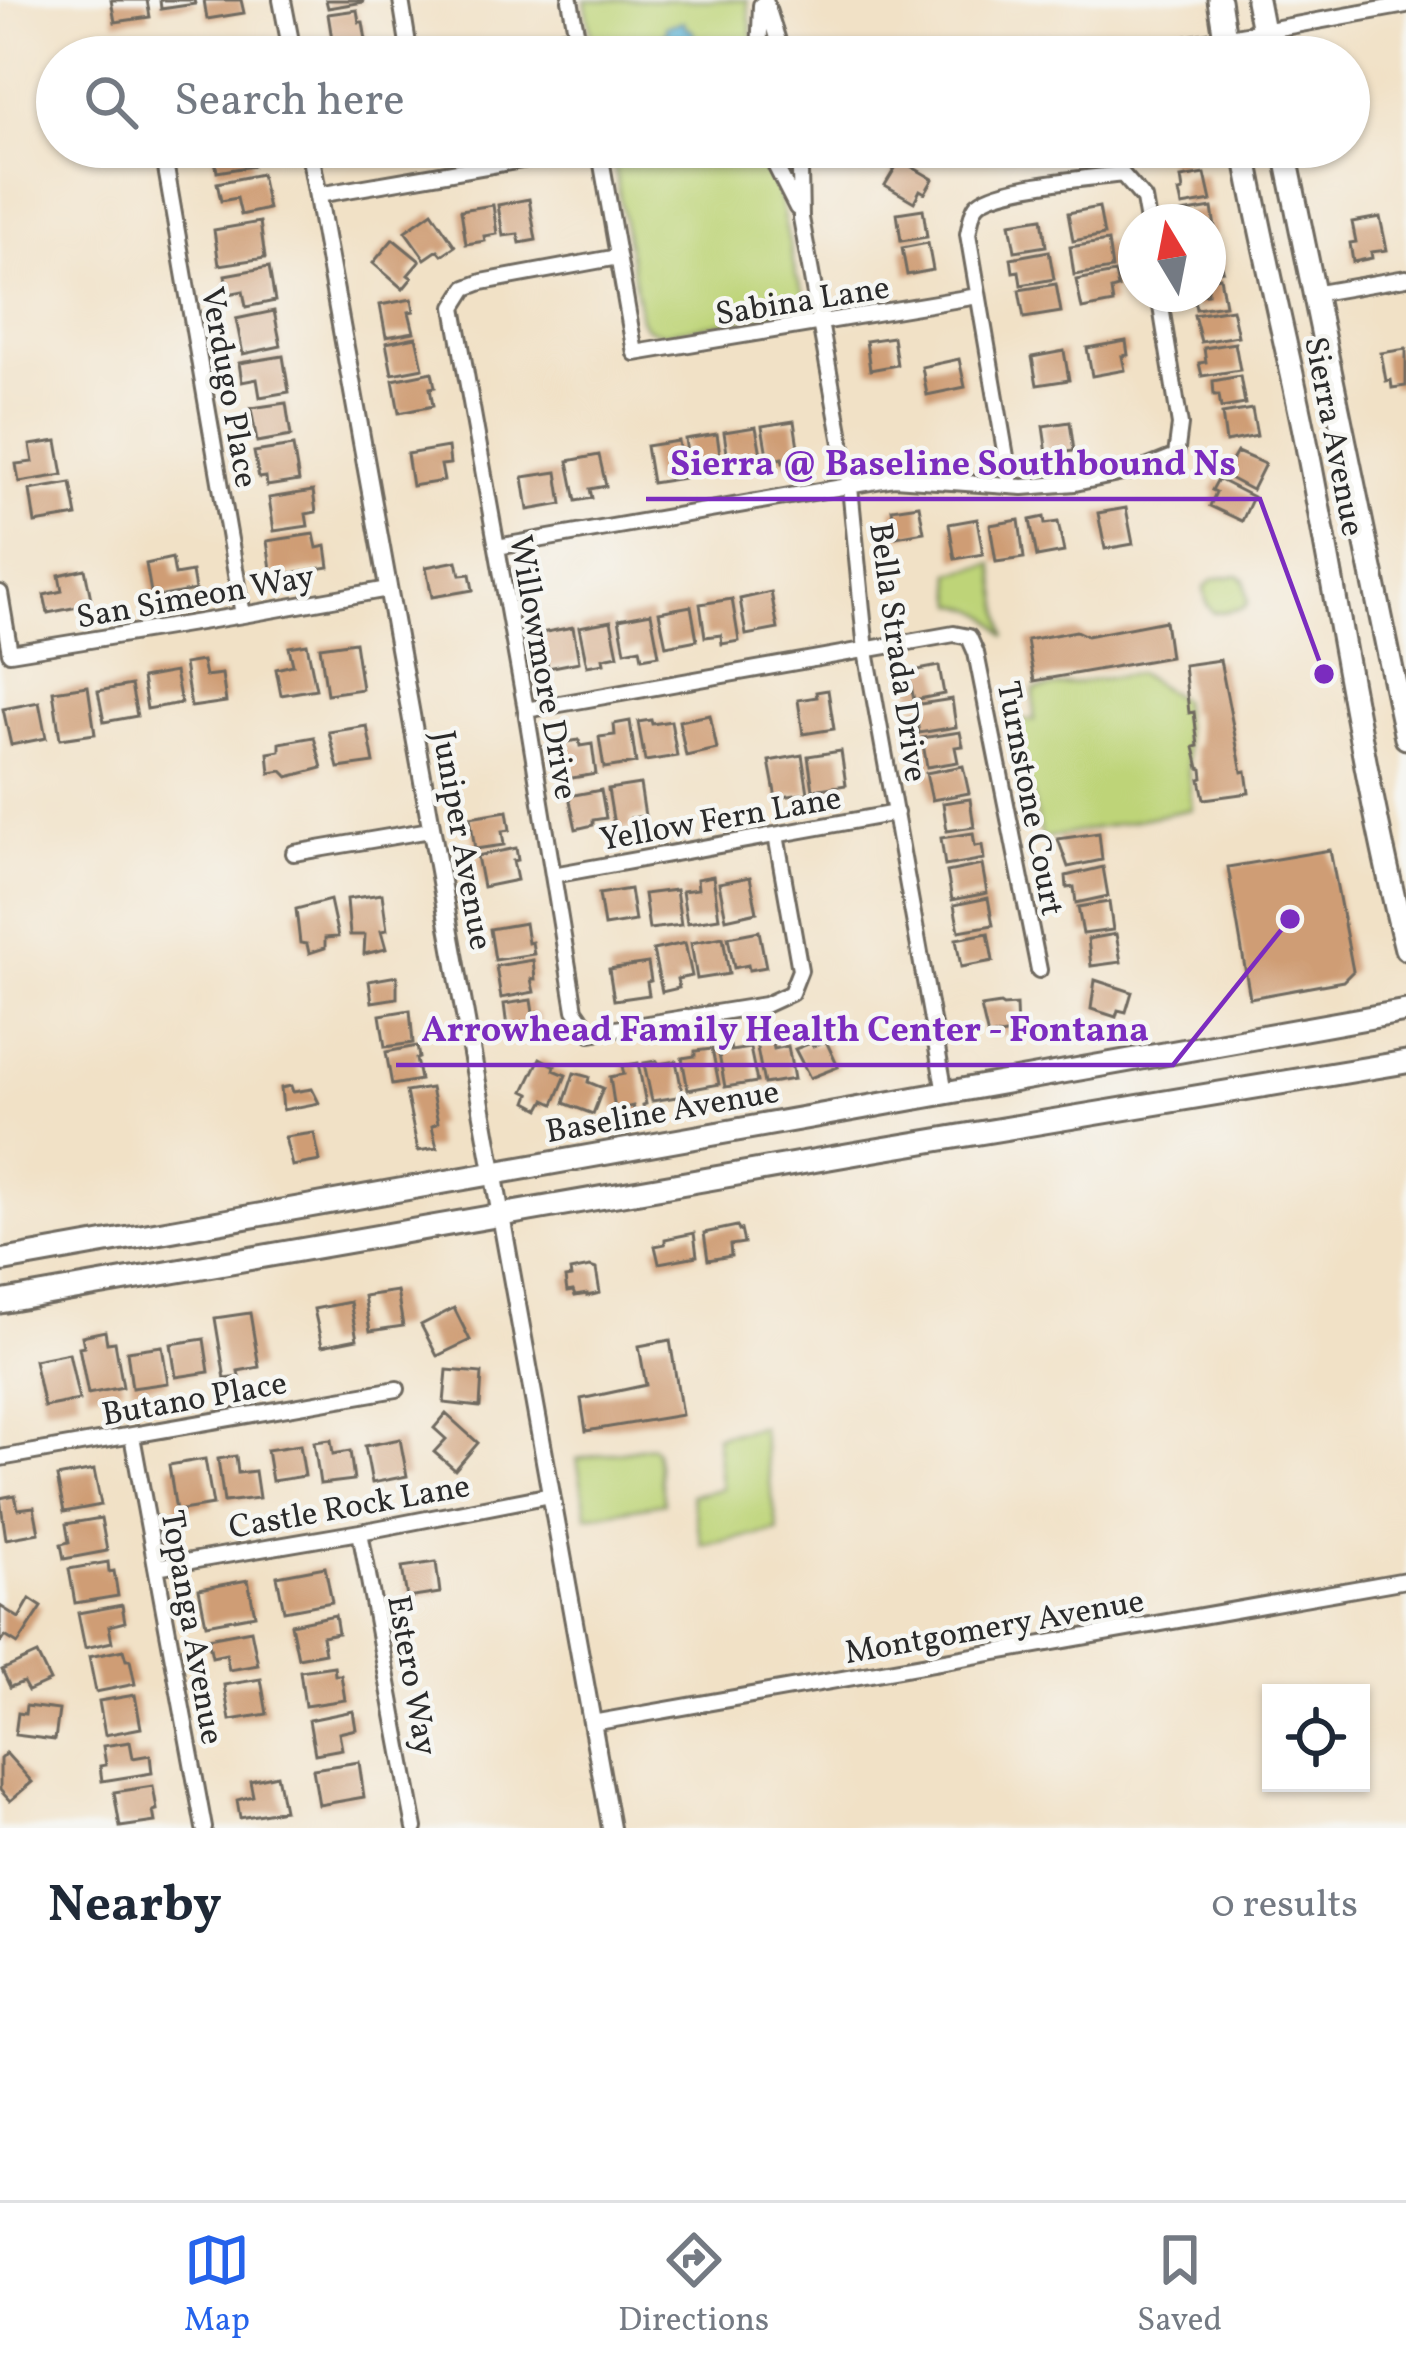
<!DOCTYPE html>
<html lang="en">
<head>
<meta charset="utf-8">
<style>
  :root { --surface:#fff; --page:#f2f2f3; --text:#1f2937; --muted:#747a83; --line:#e0e1e3; --accent:#2563eb }
  body { margin:0; font-family:Vollkorn,serif; background:var(--page); color:var(--text) }
  .controls { position:absolute; right:36px; bottom:36px; display:grid; overflow:hidden; border-radius:0px; box-shadow:0 3px 9px #0004 }
  .controls button { width:108px; height:108px; display:grid; place-items:center; padding:0; border:0; border-bottom:3px solid var(--line); background:var(--surface); color:var(--text); font:60px sans-serif }
  .compass { position:absolute; left:1118px; top:204px; width:108px; height:108px; border-radius:50%; background:var(--surface); box-shadow:0 3px 9px #0004; rotate:350deg }
  .list { margin:0; padding:0; list-style:none }
  h2 { display:flex; justify-content:space-between; align-items:center; height:156px; margin:0; padding:0 48px; font-size:51px }
  h2 small { font-size:39px; font-weight:400; color:var(--muted) }
  .icon { flex:none; width:66px; height:66px; fill:none; stroke:currentColor; stroke-width:2; stroke-linecap:round; stroke-linejoin:round }
  .map { position:relative; flex:none; width:1406px; height:1828px; overflow:hidden }
  .search { position:absolute; background:var(--surface); box-shadow:0 3px 9px #0004; left:36px; right:36px; top:36px; height:132px; display:flex; align-items:center; gap:30px; box-sizing:border-box; padding:0 42px; border-radius:66px; color:var(--muted); font-size:45px }
  .sheet { height:372px; background:var(--surface) }
  nav { display:flex; justify-content:space-around; align-items:center; box-sizing:border-box; height:168px; border-top:3px solid var(--line); background:var(--surface); font-size:33px; color:var(--muted) }
  nav a { display:grid; justify-items:center; gap:6px }
  nav .on { color:var(--accent) }
  .map>svg:first-child { display:block }
  .green { fill:#bed478; stroke:#748052; stroke-width:3 }
  .water { fill:#5db8db; stroke:#447283; stroke-width:3 }
  .building { fill:#cf9d75 }
  .lines { fill:none; stroke-linecap:round; stroke-linejoin:round }
  .minor-casing { stroke:#706b61; stroke-width:20 }
  .tertiary-casing { stroke:#706b61; stroke-width:22 }
  .primary-casing { stroke:#706b61; stroke-width:27 }
  .minor { stroke:#fff; stroke-width:14 }
  .tertiary { stroke:#fff; stroke-width:16 }
  .primary { stroke:#fff; stroke-width:21 }
  .labels { text-anchor:middle; stroke-width:9; stroke-linejoin:round; paint-order:stroke }
  .street-label { font-size:33px; fill:#2b2b2b; stroke:#f6f6f2 }
  .leader { fill:none; stroke:#7b2cbf; stroke-width:4.5 }
  .callout-dot { fill:#7b2cbf; stroke:#f6f6f2; stroke-width:4.5 }
  .callout-label { font-size:36px; text-anchor:middle; font-weight:bold; fill:#7b2cbf; stroke:#f6f6f2; stroke-width:9; stroke-linejoin:round; paint-order:stroke }
</style>
</head>
<body>
<div class="map">
<svg width="1406" height="1828" viewBox="0 0 1406 1828">
  <rect width="100%" height="100%" fill="#f6f6f2"/>
  <filter id="ink" filterUnits="userSpaceOnUse"><feTurbulence type="fractalNoise" baseFrequency=".00833" numOctaves="2"/><feDisplacementMap in="SourceGraphic" scale="24" xChannelSelector="R" yChannelSelector="G"/><feConvolveMatrix kernelMatrix="1 2 1 2 8 2 1 2 1" color-interpolation-filters="sRGB"/></filter>
  <filter id="wash" filterUnits="userSpaceOnUse"><feTurbulence type="fractalNoise" baseFrequency=".004" numOctaves="4" result="noise"/><feDisplacementMap in="SourceGraphic" scale="48" xChannelSelector="R" yChannelSelector="G"/><feGaussianBlur stdDeviation="2.7" result="paint"/><feColorMatrix in="noise" values="0 0 0 0 0 0 0 0 0 0 0 0 0 0 0 0 0 1.4 0 .05"/><feComposite in="paint" operator="in"/></filter>
  <g filter="url(#wash)">
    <rect width="100%" height="100%" fill="#f1e1c6"/>
    <!-- green -->
    <path class="green" d="M585 0H747L753 39 751 57H595Z
      M611 147H753L778 191 796 276 805 295 801 308 789 315 774 314 662 333 646 328 641 319Z
      M993 564 1006 637C990 614 983 610 956 604L951 573Z
      M1238 575 1245 580 1248 603 1243 608 1214 613 1207 604 1204 588 1213 579Z
      M1138 673 1181 700 1192 809 1042 839 1016 721 1034 720V690Z
      M761 1427 778 1531 702 1545 691 1495 722 1489 716 1436Z
      M652 1446 656 1451 664 1503 587 1516 577 1459Z"/>
    <!-- water -->
    <path class="water" d="M684 22 686 29H691L700 49 698 57H667L663 34 667 33 666 26Z"/>
    <g id="blocks">
      <!-- building -->
      <path class="building" d="M111 0H147L150 17 115 22Z
        M160 0H194L195 4 161 9Z
        M204 0H241L244 13 207 19Z
        M326 0H362L363 2 328 8Z
        M357 10 359 22H363L366 40 329 46 328 40 332 39 328 14Z
        M213 147H249L253 166 217 172Z
        M956 147H985L986 152 958 157Z
        M993 147H1025V149L994 155Z
        M1163 147H1200L1175 170 1166 160 1171 156Z
        M900 160 933 179 925 193 920 190 914 202 885 185Z
        M261 174 268 209 241 215 237 198 221 201 217 183Z
        M1205 174 1211 201 1182 206 1179 192 1183 191 1181 178Z
        M529 199 536 240 520 243 518 234 503 236 498 205Z
        M493 205 497 234 484 236 485 241 466 244 461 210Z
        M1099 207 1104 235 1073 241 1068 213Z
        M1212 208 1216 234 1208 236V222H1182L1181 213Z
        M923 209 927 237 901 241 897 213Z
        M432 212 455 246 442 255 438 250 425 259 405 231Z
        M1380 217 1387 250 1371 252 1372 258 1353 262 1350 243 1356 242 1352 222Z
        M1042 218 1046 246 1015 251 1010 223Z
        M260 222 265 258 219 265 214 230Z
        M393 239 420 261 408 275 412 278 403 289 373 263Z
        M1108 241 1112 269 1074 275 1070 247Z
        M928 243 933 270 907 275 902 248Z
        M1217 243 1223 270 1208 273V244Z
        M1049 251 1054 279 1021 285 1019 271 1013 272 1011 258Z
        M269 267 275 301 246 307 243 291 228 294 225 275Z
        M1115 273 1118 288 1111 290 1113 303 1082 309 1076 280Z
        M1220 277 1225 305 1196 309 1193 295 1208 294V279Z
        M1056 284 1061 312 1024 318 1019 290Z
        M412 299 414 311 409 312 414 332 386 337 380 305Z
        M1232 309 1238 336 1201 342 1194 315Z
        M274 311 281 346 243 354 236 319Z
        M416 337 423 368 392 374 386 343Z
        M893 337 897 365 870 370 866 341Z
        M1126 341 1128 355 1122 356 1125 370 1092 376 1087 348Z
        M1235 343 1240 370 1202 376 1199 363 1206 362 1204 348Z
        M1406 349V386L1392 388 1391 380 1386 381 1381 353Z
        M1064 351 1069 380 1037 385 1032 357Z
        M283 356 289 392 260 397 257 379 242 382 239 363Z
        M959 359 965 387 927 395 922 367Z
        M432 372 435 387 430 388 433 406 399 413 393 380Z
        M1240 376 1245 404 1221 408 1219 395H1214L1213 381Z
        M286 403 291 436 257 442 251 408Z
        M1252 409 1257 436 1226 442 1222 414Z
        M794 421 800 460 783 463 782 458 768 461 762 426Z
        M1070 422 1074 451 1047 454 1043 426Z
        M756 427 762 460 746 462 748 471 730 474 724 432Z
        M717 434 722 469 690 474 685 439Z
        M57 441 63 475 19 482 16 464 33 462 30 445Z
        M678 441 684 478 652 483 646 446Z
        M293 446 299 481 267 486 266 477 259 478 254 452Z
        M448 447 450 464 441 465 444 481 412 486 407 454Z
        M1237 452 1265 464 1252 490 1224 475Z
        M599 455 606 486 590 489 592 498 576 501 568 461Z
        M557 472 562 504 528 510 523 477Z
        M1218 479 1253 497 1242 521 1210 506 1216 492 1212 490Z
        M71 483 77 516 35 523 30 490Z
        M313 491 316 512 306 514 308 526 274 531 269 498Z
        M919 505 924 532 896 537 892 509Z
        M1126 508 1133 544 1105 549 1098 513Z
        M1044 517 1045 524 1058 522 1064 552 1037 557 1030 520Z
        M977 519 983 554 955 559 949 524Z
        M1019 520 1024 558 996 562 990 525Z
        M314 534 317 548 326 546 329 567 272 576 267 541Z
        M172 558 175 575 192 572 195 590 152 598 146 564Z
        M457 561 460 575 470 574 473 590 432 597 426 567Z
        M85 569 92 604 48 613 44 595 62 591 59 575Z
        M771 592 778 629 746 635 740 599Z
        M732 599 739 641 722 644 721 635 705 637 700 604Z
        M691 606 697 640 666 646 659 612Z
        M651 613 659 655 642 658 640 648 625 651 619 619Z
        M611 621 618 655 603 658 604 663 587 666 579 627Z
        M1165 621 1170 657 1034 681 1027 640 1076 631 1087 636Z
        M573 627 579 662 548 668 541 633Z
        M355 642 362 689 327 694 320 647Z
        M307 644 316 689 281 695 276 669 293 665 289 647Z
        M1220 660 1242 772 1246 771 1249 793 1204 799 1200 779 1203 778 1202 769 1199 768 1194 747 1198 746 1194 712 1189 713 1184 665Z
        M202 661 205 676 222 674 226 702 191 707 184 664Z
        M939 666 944 694 914 700 908 672Z
        M175 672 181 703 147 709 142 678Z
        M131 685 137 716 104 722 98 691Z
        M88 686 95 734 60 739 53 691Z
        M828 690 834 729 803 734 798 700 817 697 816 692Z
        M952 699 956 727 919 733 914 705Z
        M39 702 46 738 11 745 3 709Z
        M710 715 717 749 686 756 679 721Z
        M651 720 652 724 671 721 677 756 645 761 638 722Z
        M630 721 636 763 604 768 599 737 615 735 614 724Z
        M367 726 374 763 338 768 329 732Z
        M960 732 963 746 955 747 958 762 927 767 922 738Z
        M314 737 322 768 288 777 282 771 270 773 268 753 280 751V743Z
        M579 740 580 746 592 744 596 774 566 779 560 743Z
        M841 751 846 785 813 790 808 756Z
        M802 755 808 793 776 798 769 761Z
        M963 766 969 793 932 800 926 773Z
        M640 784 645 816 631 818 632 828 615 831 608 789Z
        M601 790 606 818 593 820V825L576 829 569 796Z
        M970 799 974 827 947 831 943 803Z
        M507 811 510 830 502 831 504 845 475 849 470 817Z
        M973 833 975 846 982 845 984 859 945 866 941 838Z
        M1099 833 1102 860 1068 867 1058 839Z
        M516 848 518 860 513 861 517 880 483 887 477 856Z
        M1330 850 1353 971 1343 981 1250 998 1228 867Z
        M982 865 987 893 952 900 947 872Z
        M1103 867 1108 896 1076 903 1074 887 1067 888 1066 876Z
        M713 876 719 918 687 923 682 891 698 889 697 879Z
        M750 877 757 912 726 919 719 883Z
        M630 889 635 921 604 926 599 894Z
        M676 890 681 925 649 929 644 894Z
        M382 894 387 930 381 931 386 949 364 954 365 935H350L347 899Z
        M988 898 993 925 959 931 954 905Z
        M330 900 338 937 325 938V948L309 953 307 944 300 943 296 909Z
        M1109 902 1113 930 1083 934 1078 907Z
        M525 923 528 943 532 942 534 954 495 960 490 929Z
        M759 931 766 967 749 970 748 965 734 968 728 937Z
        M988 933 993 961 961 967 956 939Z
        M1116 934 1121 962 1091 966 1088 939Z
        M723 937 729 974 697 979 691 943Z
        M685 943 692 976 677 979 679 988 662 992 653 950Z
        M533 960 535 979H531L534 992 501 998 496 966Z
        M648 963 651 981 647 982 649 995 614 1000 609 969Z
        M397 976V998L372 1002 369 981Z
        M1095 980 1132 992 1126 1012 1118 1010 1116 1017 1091 1009Z
        M531 1000 533 1013 538 1012 541 1030 508 1035 504 1004Z
        M1000 1004 1003 1006 1016 1005 1017 1032 988 1037 981 1007Z
        M410 1010 413 1043 385 1047 380 1015Z
        M772 1040 774 1049 788 1046 794 1079 764 1084 756 1043Z
        M826 1041 838 1067 810 1078 795 1049 811 1043 813 1046Z
        M417 1046 419 1058 416 1059 420 1080 392 1085 386 1052Z
        M730 1046 731 1051 750 1048 757 1082 725 1087 718 1049Z
        M712 1049 719 1084 688 1090 682 1058 695 1056V1051Z
        M540 1058 555 1066 554 1070 566 1075 554 1104 545 1100 540 1109 527 1102 530 1094 524 1091Z
        M657 1061 659 1064 676 1061 683 1096 652 1101 644 1063Z
        M638 1063 646 1104 643 1105 644 1113H635L633 1106 615 1110 610 1077 624 1074 622 1066Z
        M574 1073 589 1077 588 1082 603 1088 593 1114 564 1103Z
        M291 1086 293 1092 312 1089 319 1103 283 1110 281 1088Z
        M431 1088 438 1123 432 1126 437 1148 418 1151 406 1092Z
        M314 1133 320 1161 292 1166 285 1137Z
        M737 1226 739 1231 741 1230 744 1243 730 1245 731 1256 708 1260 704 1233Z
        M694 1233 697 1256 659 1263 655 1246 665 1244V1239Z
        M590 1267 596 1269 600 1293 587 1296V1294L575 1296 573 1291 567 1292 565 1278 571 1277 570 1271Z
        M397 1291 403 1326 370 1331 364 1296Z
        M350 1302 357 1339 322 1346 314 1309Z
        M454 1308 470 1340 437 1356 421 1325Z
        M250 1313 259 1367 238 1371 239 1377 225 1379 215 1318Z
        M105 1331 107 1343 115 1342 123 1387 88 1394 79 1347 84 1346 82 1336Z
        M204 1339 209 1372 176 1377 171 1344Z
        M670 1340 682 1415 586 1431 581 1399 646 1385 639 1346Z
        M162 1346 168 1383 132 1388 127 1351Z
        M69 1353 79 1400 44 1407 34 1360Z
        M447 1370 482 1373 480 1407 444 1403Z
        M446 1414 478 1443 455 1470 434 1452 446 1439 434 1428Z
        M400 1439 407 1476 372 1483 365 1446Z
        M331 1440 333 1454 350 1451 354 1480 320 1484 314 1442Z
        M300 1445 305 1476 272 1481 267 1450Z
        M236 1456 238 1473 255 1471 259 1498 224 1502 218 1459Z
        M205 1459 213 1505 176 1511 169 1465Z
        M94 1470 101 1505 64 1512 57 1477Z
        M15 1495 18 1509 34 1507 39 1533 6 1539 0 1498Z
        M101 1518 107 1551 64 1559 61 1544 69 1542 66 1524Z
        M108 1562 109 1572 114 1571 118 1596 75 1603 69 1569Z
        M436 1562 440 1593 407 1598 402 1567Z
        M325 1567 332 1602 284 1611 277 1576Z
        M248 1580 255 1615 206 1624 199 1589Z
        M30 1599 42 1607 18 1644 5 1636 0 1643V1606L19 1618Z
        M122 1605 125 1622 109 1626 112 1642 85 1648 78 1613Z
        M335 1615 338 1633 322 1636 325 1653 298 1658 291 1624Z
        M251 1630 258 1665 229 1670 226 1654 212 1657 208 1638Z
        M123 1650 126 1660H130L135 1684 96 1692 89 1657Z
        M37 1654 50 1681 28 1691 23 1682 10 1687 2 1670Z
        M334 1666 335 1675H341L345 1700 305 1706 300 1671Z
        M261 1679 267 1714 230 1720 224 1685Z
        M135 1695 141 1728 105 1735 99 1701Z
        M26 1706 59 1710 55 1740 15 1735 18 1713 25 1714Z
        M353 1711 356 1729 339 1733 342 1749 315 1754 309 1720Z
        M130 1742 133 1758 150 1755 152 1773 102 1781 100 1766 106 1765 103 1746Z
        M6 1753 32 1782 10 1801 0 1790V1759Z
        M359 1762 364 1797 319 1805 313 1769Z
        M277 1775 284 1810 240 1818 237 1800 253 1796 250 1781Z
        M153 1786 157 1810 153 1811 155 1822 120 1827 114 1792Z"/>
    </g>
  </g>
  <g filter="url(#ink)">
    <use href="#blocks" fill-opacity="0" stroke="#706b61" stroke-width="3"/>
    <g class="lines">
      <!-- minor casing -->
      <g class="minor-casing">
        <path id="minor" d="M401 0 409 50 432 57
          M570 0 581 57
          M765 0 783 57
          M456 57 576 36
          M759 57 761 5
          M1118 57 1406 5
          M599 147 635 353 978 296
          M766 147 797 208
          M802 147 800 171 801 218 850 487 866 651 945 1093
          M166 168 243 615
          M318 195 597 147
          M618 257 482 282 466 288 454 307 526 710 575 1010 591 1033 765 1005 791 993 800 970 776 835
          M1313 294 1406 278
          M1011 486 968 234C970 226 971 213 976 206 991 185 1094 178 1122 174L1144 199 1148 222
          M497 547 894 478 1023 487 1075 483 1146 468 1176 456 1180 425 1159 294
          M0 593 10 653 243 615 388 589
          M526 710 954 634 969 637 976 653 1039 970
          M294 853 430 830
          M553 875 896 813
          M132 1436 204 1828
          M0 1458 397 1389
          M360 1532 415 1828
          M156 1567 360 1532 551 1495
          M592 1723 1406 1580"/>
      </g>
      <!-- tertiary casing -->
      <g class="tertiary-casing">
        <path id="tertiary" d="M282 0 293 57
          M309 147 611 1828"/>
      </g>
      <!-- primary casing -->
      <g class="primary-casing">
        <path id="primary" d="M1219 0 1228 57
          M1257 0 1268 57
          M1244 147C1261 241 1284 333 1303 426 1338 601 1363 777 1406 949
          M1284 147 1406 738
          M0 1261 1406 1011
          M0 1302 864 1152 1406 1062"/>
      </g>
      <!-- minor -->
      <use href="#minor" class="minor"/>
      <!-- tertiary -->
      <use href="#tertiary" class="tertiary"/>
      <!-- primary -->
      <use href="#primary" class="primary"/>
    </g>
  </g>
  <g class="labels">
    <!-- street labels -->
    <g class="street-label">
      <text transform="translate(802 299) rotate(-9)" y="12">Sabina Lane</text>
      <text transform="translate(231 387) rotate(80)" y="12">Verdugo Place</text>
      <text transform="translate(1336 436) rotate(79)" y="12">Sierra Avenue</text>
      <text transform="translate(195 595) rotate(-10)" y="12">San Simeon Way</text>
      <text transform="translate(900 652) rotate(82)" y="12">Bella Strada Drive</text>
      <text transform="translate(545 667) rotate(80)" y="12">Willowmore Drive</text>
      <text transform="translate(1032 798) rotate(79)" y="12">Turnstone Court</text>
      <text transform="translate(720 817) rotate(-10)" y="12">Yellow Fern Lane</text>
      <text transform="translate(464 840) rotate(80)" y="12">Juniper Avenue</text>
      <text transform="translate(662 1110) rotate(-10)" y="12">Baseline Avenue</text>
      <text transform="translate(194 1397) rotate(-10)" y="12">Butano Place</text>
      <text transform="translate(349 1505) rotate(-10)" y="12">Castle Rock Lane</text>
      <text transform="translate(994 1625) rotate(-10)" y="12">Montgomery Avenue</text>
      <text transform="translate(194 1627) rotate(80)" y="12">Topanga Avenue</text>
      <text transform="translate(414 1675) rotate(80)" y="12">Estero Way</text>
    </g>
  </g>
  <!-- callouts -->
  <path class="leader" d="M1324 674L1260 499H646M1290 919L1173 1065H396"/>
  <g class="callout-dot">
    <circle cx="1324" cy="674" r="12"/>
    <circle cx="1290" cy="919" r="12"/>
  </g>
  <g class="callout-label">
    <text x="953" y="475">Sierra @ Baseline Southbound Ns</text>
    <text x="785" y="1041">Arrowhead Family Health Center - Fontana</text>
  </g>
</svg>
<div class="controls">
<button><svg class="icon" aria-label="locate" viewBox="0 0 24 24"><circle cx="12" cy="12" r="6"/><path d="M12 2v4M12 18v4M2 12h4M18 12h4"/></svg></button>
</div>
<svg class="compass" viewBox="-18 -18 36 36"><path d="M0-13l5 13h-10z" fill="#e53935"/><path d="M0 13l5-13h-10z" fill="#747a83"/></svg>
<div class="search"><svg class="icon" aria-label="search" viewBox="0 0 24 24"><circle cx="10" cy="10" r="6"/><path d="M15 15l6 6"/></svg>Search here</div>
</div>
<section class="sheet">
<h2>Nearby<small>0 results</small></h2>
<ul class="list">
</ul>
</section>
<nav>
<a class="on"><svg class="icon" aria-label="map" viewBox="0 0 24 24"><path d="M3 6l6-2 6 2 6-2v14l-6 2-6-2-6 2zM9 4v14M15 6v14"/></svg>Map</a>
<a><svg class="icon" aria-label="directions" viewBox="0 0 24 24"><path d="M12 3l9 9-9 9-9-9zM9 14v-3h6M13 9l2 2-2 2"/></svg>Directions</a>
<a><svg class="icon" aria-label="saved" viewBox="0 0 24 24"><path d="M7 4h10v16l-5-4-5 4z"/></svg>Saved</a>
</nav>
</body>
</html>
